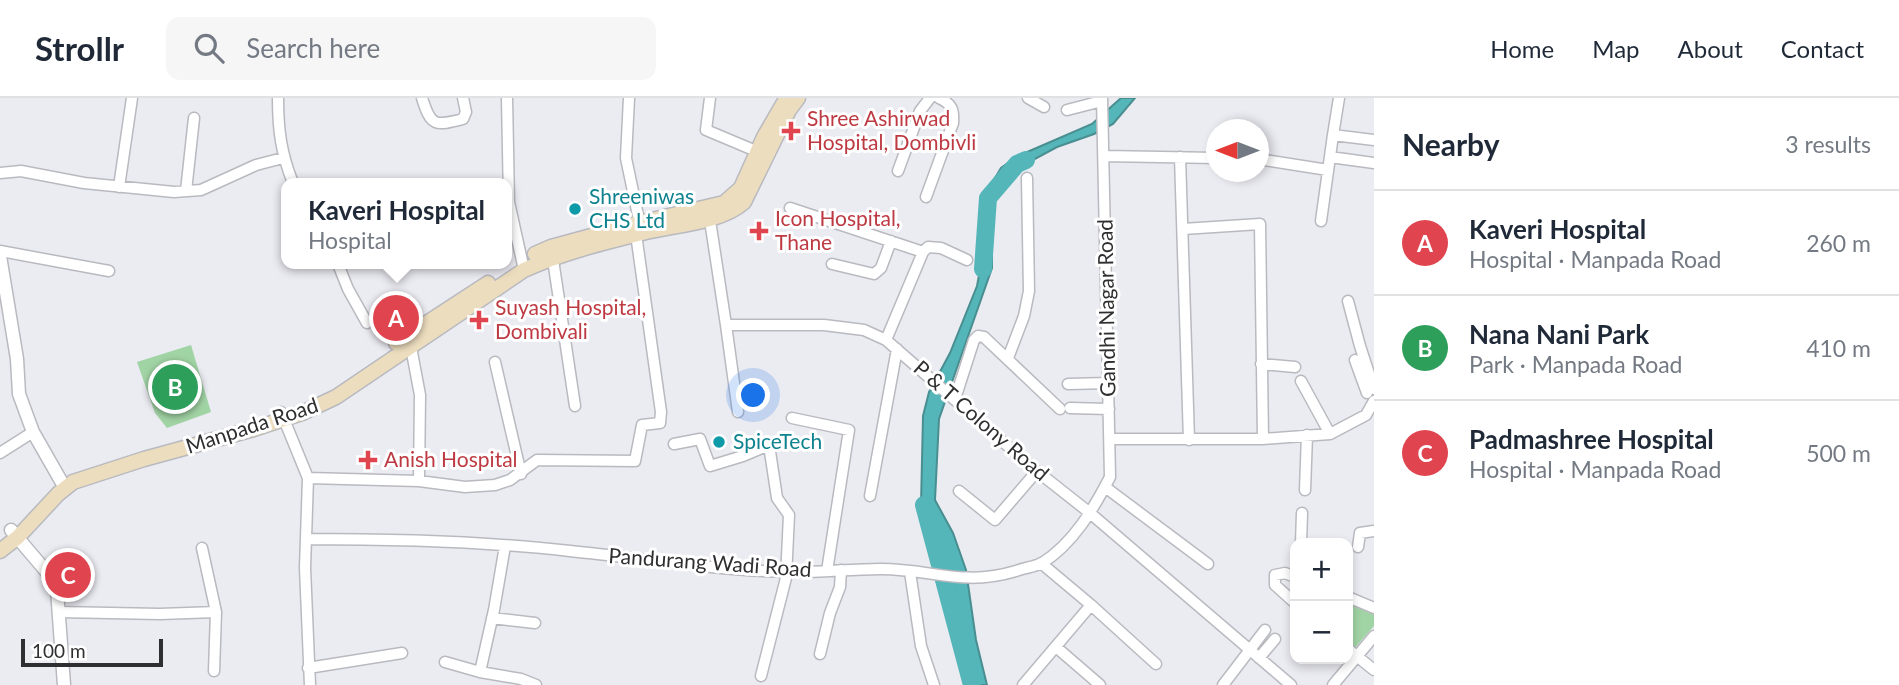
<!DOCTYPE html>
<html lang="en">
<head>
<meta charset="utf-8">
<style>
  :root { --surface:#fff; --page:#f6f6f7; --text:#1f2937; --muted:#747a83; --line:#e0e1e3; --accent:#7c3aed }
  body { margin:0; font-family:Lato,sans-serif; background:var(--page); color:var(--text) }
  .controls { position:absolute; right:21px; bottom:21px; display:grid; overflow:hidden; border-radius:14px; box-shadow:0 4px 10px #0003 }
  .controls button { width:63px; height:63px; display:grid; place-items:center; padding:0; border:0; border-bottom:2px solid var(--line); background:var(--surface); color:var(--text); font:35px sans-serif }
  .compass { position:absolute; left:1206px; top:21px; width:63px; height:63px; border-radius:50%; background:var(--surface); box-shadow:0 4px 10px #0003; rotate:270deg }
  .scale { position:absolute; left:21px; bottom:18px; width:142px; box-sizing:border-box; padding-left:7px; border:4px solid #2f2f31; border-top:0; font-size:19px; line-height:24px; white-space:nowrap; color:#2f2f31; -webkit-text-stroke:5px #fff; paint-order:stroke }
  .you { position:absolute; left:754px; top:298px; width:24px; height:24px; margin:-18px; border:5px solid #fff; border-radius:50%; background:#1a73e8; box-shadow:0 0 0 10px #1a73e833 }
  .badge { display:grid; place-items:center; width:46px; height:46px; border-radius:50%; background:var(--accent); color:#fff; font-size:23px; font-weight:700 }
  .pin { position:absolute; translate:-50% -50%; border:4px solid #fff; box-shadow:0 2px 7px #0006 }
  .popup { position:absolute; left:281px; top:80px; width:231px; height:91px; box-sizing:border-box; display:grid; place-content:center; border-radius:14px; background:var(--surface); filter:drop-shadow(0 2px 5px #0005); font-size:23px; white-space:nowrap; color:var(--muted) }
  .popup b { font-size:26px; color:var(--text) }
  .popup::after { content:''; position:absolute; left:50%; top:100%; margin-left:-14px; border:14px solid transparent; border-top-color:var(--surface) }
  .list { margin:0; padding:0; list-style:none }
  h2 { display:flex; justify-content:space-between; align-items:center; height:91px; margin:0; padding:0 28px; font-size:30px }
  h2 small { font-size:23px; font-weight:400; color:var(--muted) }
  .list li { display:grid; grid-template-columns:46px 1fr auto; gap:21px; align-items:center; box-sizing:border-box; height:105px; padding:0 28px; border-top:2px solid var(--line) }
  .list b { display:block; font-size:26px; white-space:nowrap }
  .list p { margin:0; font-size:23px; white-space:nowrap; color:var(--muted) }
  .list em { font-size:23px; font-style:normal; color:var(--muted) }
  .icon { flex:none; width:38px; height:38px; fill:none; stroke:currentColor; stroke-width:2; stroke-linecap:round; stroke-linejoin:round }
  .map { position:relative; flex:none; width:1374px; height:587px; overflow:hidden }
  header { display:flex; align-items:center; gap:42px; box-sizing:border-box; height:98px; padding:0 35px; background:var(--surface); border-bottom:2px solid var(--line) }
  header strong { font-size:33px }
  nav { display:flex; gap:38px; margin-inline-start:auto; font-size:24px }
  .search { width:490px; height:63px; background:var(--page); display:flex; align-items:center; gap:18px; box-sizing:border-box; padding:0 24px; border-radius:14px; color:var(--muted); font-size:26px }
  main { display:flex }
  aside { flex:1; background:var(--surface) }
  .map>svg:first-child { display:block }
  .green { fill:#a1d4a5 }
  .water { fill:#54b6b9; stroke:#498e90; stroke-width:2 }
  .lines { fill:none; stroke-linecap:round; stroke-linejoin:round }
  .river { stroke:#54b6b9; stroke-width:18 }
  .minor-casing { stroke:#b9bac0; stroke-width:13 }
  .tertiary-casing { stroke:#b9bac0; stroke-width:15 }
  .secondary-casing { stroke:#b9bac0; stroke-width:17 }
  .minor { stroke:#fff; stroke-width:10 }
  .tertiary { stroke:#fff; stroke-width:12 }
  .secondary { stroke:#ecddbe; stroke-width:14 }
  .health-dot { fill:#e0444e; stroke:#fff; stroke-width:2.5 }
  .culture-dot { fill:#0f9aa8; stroke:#fff; stroke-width:2.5 }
  .labels { text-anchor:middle; stroke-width:6; stroke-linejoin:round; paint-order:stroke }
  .health-label { font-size:21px; fill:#be3a42; stroke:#fff; text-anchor:start }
  .culture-label { font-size:21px; fill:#0d838f; stroke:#fff; text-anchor:start }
  .street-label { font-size:21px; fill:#2f2f31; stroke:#fff }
</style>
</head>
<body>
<header>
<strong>Strollr</strong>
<div class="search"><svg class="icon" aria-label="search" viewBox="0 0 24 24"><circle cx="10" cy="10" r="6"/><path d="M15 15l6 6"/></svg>Search here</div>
<nav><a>Home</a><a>Map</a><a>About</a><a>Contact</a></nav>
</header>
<main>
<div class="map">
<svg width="1374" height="587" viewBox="0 0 1374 587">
  <rect width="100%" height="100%" fill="#ebebf2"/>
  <!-- green -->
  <path class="green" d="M191 247 211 314 167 330 155 315 137 264Z
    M1348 503 1365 509 1374 516V528L1353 552 1348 547Z"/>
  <!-- water -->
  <path class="water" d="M1121 0H1135L1113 26 1094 36 1057 49 1009 75 998 86 992 102V170L939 321 935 402 953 435 966 472 976 542 987 587H976L956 511 955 492 921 407 923 318 929 294 950 255 977 188 985 145 984 106 992 85 1001 70 1018 58 1092 26Z"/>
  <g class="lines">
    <!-- river -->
    <path class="river" d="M983 171 988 100 1017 66 1026 62
      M924 407 972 587"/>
    <!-- minor casing -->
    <g class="minor-casing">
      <path id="minor" d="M278 0C278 32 281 55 293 85
        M422 0C431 29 435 28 463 21L466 14 463 0
        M507 0 509 104 524 172
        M629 0 626 60 641 132
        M710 0 706 32 763 56
        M1028 0 1044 9
        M1339 0 1333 37 1374 42
        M1067 12 1102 3
        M1104 58 1216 60
        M1180 59 1189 342
        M1330 59 1374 65
        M1258 61 1328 72
        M898 73 920 13 930 0
        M0 75 21 73 84 85 174 94 201 92 256 67 283 60
        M119 89 132 0
        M186 93 194 20
        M926 99 953 25C954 11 952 6 939 0
        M790 110 923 154 886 242
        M709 116 726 227H824L864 232 886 242 1033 370 1090 415 1291 587
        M1321 123 1333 37
        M1183 131 1260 126 1263 341
        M0 153 109 173
        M923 154 928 149 941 150 967 162
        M552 155 575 308
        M338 166 348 191 367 225
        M832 166 874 176 881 170 891 143
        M1348 203 1360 248 1374 291
        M726 227 738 314
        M410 244 420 297 419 383
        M1008 260 1024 218 1029 193 1027 80
        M1355 262 1367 295
        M495 264 521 376
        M1261 266 1295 269
        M1301 283 1330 336
        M1068 286 1109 285
        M955 301 974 242 978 238 984 239 1060 311
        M1070 310 1109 311
        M281 314 308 380 305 470 310 587
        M792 320 849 332 827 473
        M1110 341H1263L1330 336 1366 317 1374 303
        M674 346 700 341 710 368 743 358 769 347 777 400 789 417 786 480 761 578
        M0 355 33 334
        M308 380 419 383 465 389 495 387 510 382 537 362 635 363 642 327 660 325 661 314 635 129
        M1105 389 1208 466
        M1305 392 1307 337
        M959 393 995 422 1037 373
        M870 398 897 251
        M306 441C394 441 483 443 570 453 642 460 713 472 786 474 817 475 849 471 881 471 932 471 963 489 1016 473 1024 470 1034 469 1042 465 1073 446 1094 410 1110 379L1102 0
        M1301 445 1302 415
        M1358 449 1360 435 1374 433
        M910 474 921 548 934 587
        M1295 479 1285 475 1275 477V487L1295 505
        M1348 499 1374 510
        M1091 507 1156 566
        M59 514 160 516 216 514 202 450
        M492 520 535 525
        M1056 549 1100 587
        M1348 551 1374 572
        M820 556 830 515 840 489 841 472
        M1259 560 1275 541
        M445 564 480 574 521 581 536 587
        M308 570 402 555
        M214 573 216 514
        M480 574 494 512 505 448
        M1023 587 1091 507 1041 465
        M1223 587 1265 532
        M1333 587 1374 538"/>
    </g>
    <!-- tertiary casing -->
    <g class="tertiary-casing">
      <path id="tertiary" d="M0 158 17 261 19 296 33 334 65 390
        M11 432 51 479 57 492 64 587"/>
    </g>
    <!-- secondary casing -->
    <g class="secondary-casing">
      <path id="secondary" d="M535 156 551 149 639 125 724 105 741 90 764 39 786 1
        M396 245 488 185
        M0 453 18 439 58 396 73 384 144 361 254 331 302 315 336 299 524 172C562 155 602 145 642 135 673 127 721 125 744 104L789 12 798 0"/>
    </g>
    <!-- minor -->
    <use href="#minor" class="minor"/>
    <!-- tertiary -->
    <use href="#tertiary" class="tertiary"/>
    <!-- secondary -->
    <use href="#secondary" class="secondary"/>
  </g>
  <!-- markers -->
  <g class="health-dot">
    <path d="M787.5 22.5h7v7h7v7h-7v7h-7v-7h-7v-7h7z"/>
    <path d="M755.5 122.5h7v7h7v7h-7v7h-7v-7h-7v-7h7z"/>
    <path d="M475.5 211.5h7v7h7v7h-7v7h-7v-7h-7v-7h7z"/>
    <path d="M364.5 351.5h7v7h7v7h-7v7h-7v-7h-7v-7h7z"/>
  </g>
  <g class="culture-dot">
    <circle cx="575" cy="111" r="7"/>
    <circle cx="719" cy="344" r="7"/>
  </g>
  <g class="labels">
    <!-- health labels -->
    <g class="health-label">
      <text x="807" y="28">Shree Ashirwad<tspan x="807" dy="24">Hospital, Dombivli</tspan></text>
      <text x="775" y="128">Icon Hospital,<tspan x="775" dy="24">Thane</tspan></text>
      <text x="495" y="217">Suyash Hospital,<tspan x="495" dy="24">Dombivali</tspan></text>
      <text x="384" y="369">Anish Hospital</text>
    </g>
    <!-- culture labels -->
    <g class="culture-label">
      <text x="589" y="106">Shreeniwas<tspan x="589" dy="24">CHS Ltd</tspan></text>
      <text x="733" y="351">SpiceTech</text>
    </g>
    <!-- street labels -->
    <g class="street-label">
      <text transform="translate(1107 210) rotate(-91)" y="7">Gandhi Nagar Road</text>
      <text transform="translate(981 323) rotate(41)" y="7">P &amp; T Colony Road</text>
      <text transform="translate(252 328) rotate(-18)" y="7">Manpada Road</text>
      <text transform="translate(710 465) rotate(4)" y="7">Pandurang Wadi Road</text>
    </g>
  </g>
</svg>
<div class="controls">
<button>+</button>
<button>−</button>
</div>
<svg class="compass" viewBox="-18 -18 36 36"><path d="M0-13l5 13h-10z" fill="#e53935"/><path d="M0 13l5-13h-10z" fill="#747a83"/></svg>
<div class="scale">100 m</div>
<div class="you"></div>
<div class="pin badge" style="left:396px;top:220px;background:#e0444e">A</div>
<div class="popup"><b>Kaveri Hospital</b>Hospital</div>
<div class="pin badge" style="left:175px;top:289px;background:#2e9e5b">B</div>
<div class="pin badge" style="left:68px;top:477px;background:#e0444e">C</div>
</div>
<aside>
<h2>Nearby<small>3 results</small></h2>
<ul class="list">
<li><span class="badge" style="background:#e0444e">A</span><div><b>Kaveri Hospital</b><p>Hospital · Manpada Road</p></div><em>260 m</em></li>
<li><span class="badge" style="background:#2e9e5b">B</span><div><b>Nana Nani Park</b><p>Park · Manpada Road</p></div><em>410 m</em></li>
<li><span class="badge" style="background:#e0444e">C</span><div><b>Padmashree Hospital</b><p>Hospital · Manpada Road</p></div><em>500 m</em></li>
</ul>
</aside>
</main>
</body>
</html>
